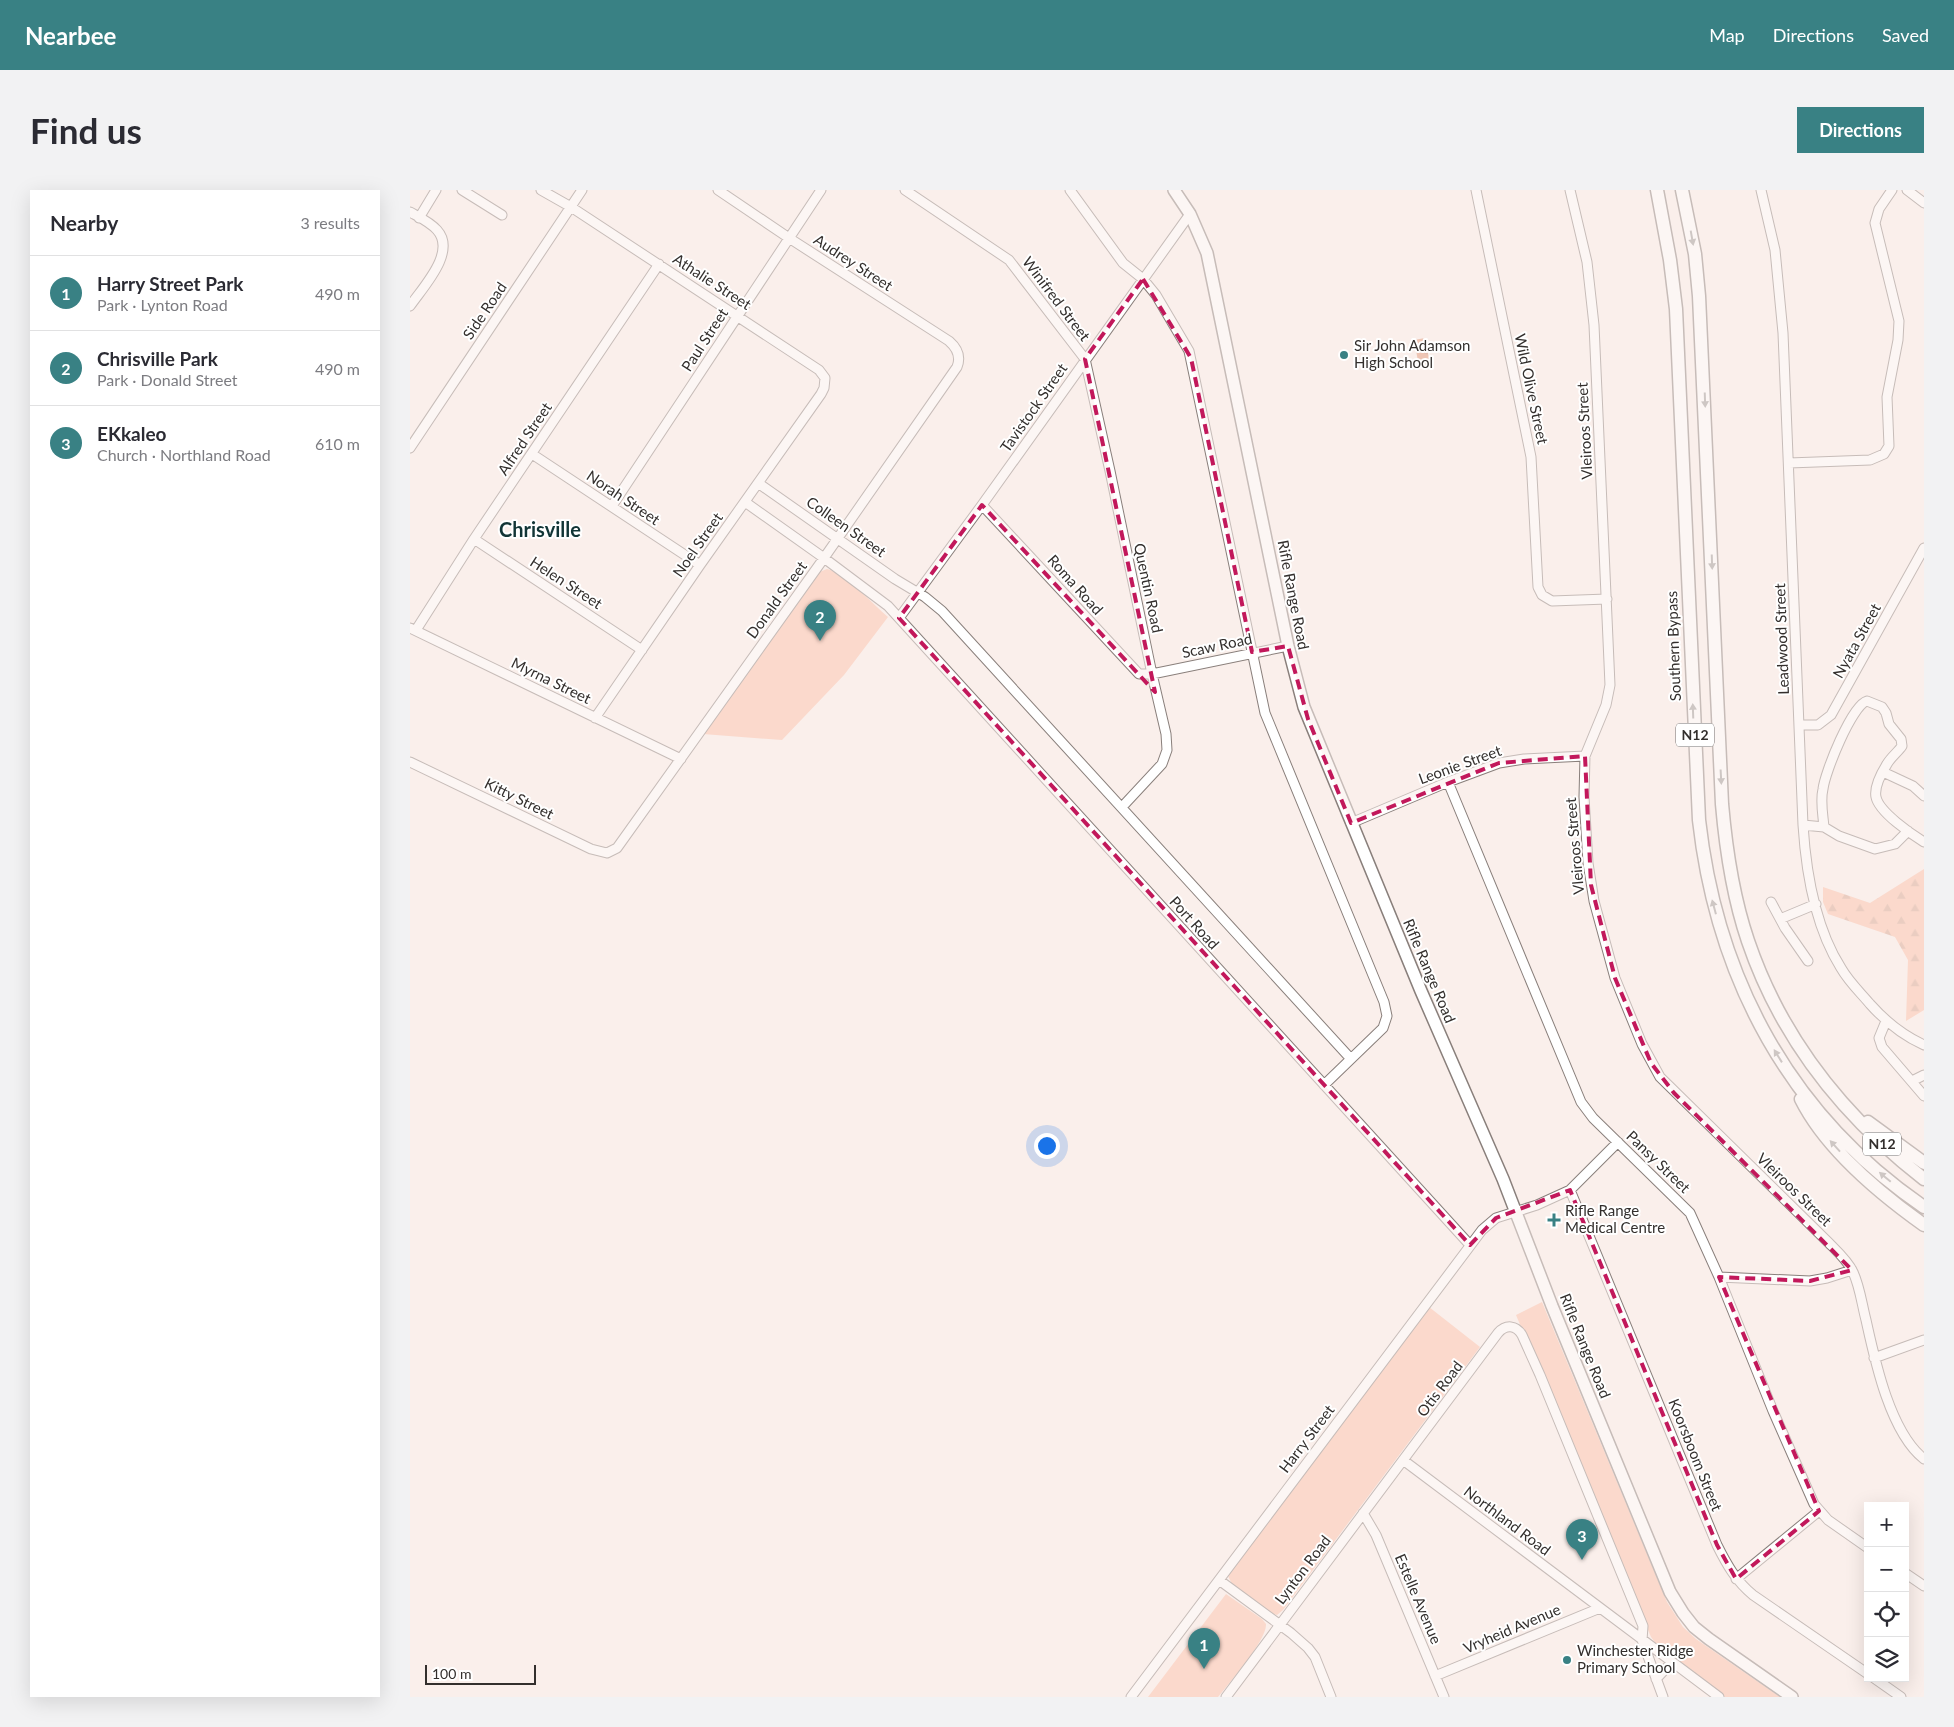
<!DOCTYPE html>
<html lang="en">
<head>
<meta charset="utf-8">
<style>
  :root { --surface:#fff; --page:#f2f2f3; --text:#2b2b33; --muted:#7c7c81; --line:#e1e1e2; --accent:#398184 }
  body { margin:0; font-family:Lato,sans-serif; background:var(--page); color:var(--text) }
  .controls { position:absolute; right:15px; bottom:15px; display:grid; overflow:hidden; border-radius:0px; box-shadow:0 5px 20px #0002 }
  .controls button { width:45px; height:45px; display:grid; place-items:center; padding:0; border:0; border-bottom:1px solid var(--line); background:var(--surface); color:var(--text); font:25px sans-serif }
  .scale { position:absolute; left:15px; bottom:12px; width:111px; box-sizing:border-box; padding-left:5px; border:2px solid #332f2d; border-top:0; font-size:14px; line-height:18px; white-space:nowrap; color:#332f2d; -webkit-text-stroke:4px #fff; paint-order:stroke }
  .you { position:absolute; left:636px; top:955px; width:18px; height:18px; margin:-12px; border:4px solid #fff; border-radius:50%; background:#1a73e8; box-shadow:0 0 0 8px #1a73e833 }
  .badge { display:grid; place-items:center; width:32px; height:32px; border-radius:50%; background:var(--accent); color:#fff; font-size:16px; font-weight:700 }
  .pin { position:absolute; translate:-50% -41px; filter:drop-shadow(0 1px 2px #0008) }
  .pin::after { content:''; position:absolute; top:26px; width:18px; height:15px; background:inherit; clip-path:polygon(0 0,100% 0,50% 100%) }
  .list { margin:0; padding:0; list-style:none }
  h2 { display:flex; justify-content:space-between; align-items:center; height:65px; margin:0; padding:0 20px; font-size:21px }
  h2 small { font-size:16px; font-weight:400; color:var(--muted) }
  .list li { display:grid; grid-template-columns:32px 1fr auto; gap:15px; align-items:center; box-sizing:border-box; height:75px; padding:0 20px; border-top:1px solid var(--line) }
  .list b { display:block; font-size:19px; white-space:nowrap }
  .list p { margin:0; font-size:16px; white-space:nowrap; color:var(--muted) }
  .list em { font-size:16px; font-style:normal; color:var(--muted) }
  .icon { flex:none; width:28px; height:28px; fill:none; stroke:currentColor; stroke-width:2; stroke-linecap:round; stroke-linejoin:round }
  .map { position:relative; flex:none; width:1514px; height:1507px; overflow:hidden; border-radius:0px }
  header { display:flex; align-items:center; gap:30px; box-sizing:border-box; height:70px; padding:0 25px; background:var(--accent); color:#fff }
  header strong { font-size:24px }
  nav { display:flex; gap:28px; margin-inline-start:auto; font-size:18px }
  .intro { display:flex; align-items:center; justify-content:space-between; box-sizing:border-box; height:120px; padding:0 30px }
  h1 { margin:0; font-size:35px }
  .button { padding:12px 22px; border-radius:0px; background:var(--accent); color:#fff; font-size:18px; font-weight:700 }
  main { display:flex; gap:30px; padding:0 30px }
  aside { flex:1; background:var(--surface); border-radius:0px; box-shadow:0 5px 20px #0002 }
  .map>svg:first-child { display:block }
  .green { fill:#fcbfa6 }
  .forest { fill:url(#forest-firs) }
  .water { fill:url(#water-ripples) }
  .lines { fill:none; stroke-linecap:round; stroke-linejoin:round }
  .minor-casing { stroke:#897f7b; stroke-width:11 }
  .major-casing { stroke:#897f7b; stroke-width:14 }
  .highway-casing { stroke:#897f7b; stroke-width:15 }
  .minor { stroke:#fff; stroke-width:9 }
  .major { stroke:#fff; stroke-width:11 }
  .highway { stroke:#fff; stroke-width:12 }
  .oneway { fill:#999796 }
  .marked { fill:none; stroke:#c2185b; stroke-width:4; stroke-dasharray:10 6; stroke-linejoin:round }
  .poi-dot { fill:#398184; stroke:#fff; stroke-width:2 }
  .labels { text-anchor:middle; stroke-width:4; stroke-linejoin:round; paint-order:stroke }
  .shield { fill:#fff; stroke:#706d6c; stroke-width:1 }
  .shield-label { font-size:14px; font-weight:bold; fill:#332f2d }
  .street-label { font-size:15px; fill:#332f2d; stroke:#fff }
  .poi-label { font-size:15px; fill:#332f2d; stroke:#fff; text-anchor:start }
  .district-label { font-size:20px; font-weight:bold; fill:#123536; stroke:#fff }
</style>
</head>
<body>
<header>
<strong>Nearbee</strong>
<nav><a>Map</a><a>Directions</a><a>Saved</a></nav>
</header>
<div class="intro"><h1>Find us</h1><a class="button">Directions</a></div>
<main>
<aside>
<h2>Nearby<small>3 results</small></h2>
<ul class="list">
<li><span class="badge">1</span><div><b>Harry Street Park</b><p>Park · Lynton Road</p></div><em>490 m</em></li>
<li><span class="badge">2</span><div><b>Chrisville Park</b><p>Park · Donald Street</p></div><em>490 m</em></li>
<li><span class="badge">3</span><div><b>EKkaleo</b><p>Church · Northland Road</p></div><em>610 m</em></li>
</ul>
</aside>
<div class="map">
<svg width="1514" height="1507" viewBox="0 0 1514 1507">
  <defs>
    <pattern id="forest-firs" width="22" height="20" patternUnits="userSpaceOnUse" patternTransform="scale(1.25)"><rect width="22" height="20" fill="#fcbfa6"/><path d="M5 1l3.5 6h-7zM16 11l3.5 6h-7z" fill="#d8a48f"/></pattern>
    <pattern id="water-ripples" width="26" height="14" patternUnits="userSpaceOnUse" patternTransform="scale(1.25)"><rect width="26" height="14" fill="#e09372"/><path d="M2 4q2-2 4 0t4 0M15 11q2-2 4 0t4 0" fill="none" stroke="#b6785e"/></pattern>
  </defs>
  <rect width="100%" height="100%" fill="#faefeb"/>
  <!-- green -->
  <path class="green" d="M417 379C434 383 464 415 478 427L434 485 372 550 293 544 407 383Z
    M1132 1112 1257 1412 1273 1437 1286 1449 1370 1507H1315L1249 1458 1241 1447 1106 1125Z
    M1019 1117 1070 1157 873 1420 867 1425 861 1423 823 1396 818 1386 819 1381Z
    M816 1404 852 1429 856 1434C857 1450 819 1493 808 1507H738Z"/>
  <!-- forest -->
  <path class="forest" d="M1514 679V820L1496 831 1498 770 1485 747 1418 724 1413 712V697L1460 713Z"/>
  <!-- water -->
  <path class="water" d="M1015 148 1020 174 1009 176 1004 150Z"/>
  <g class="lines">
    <!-- minor casing -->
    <g class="minor-casing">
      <path id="minor" d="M52 0 92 25
        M131 0 161 17 409 180 415 188 414 198 411 204 290 375 185 528
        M495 0 599 70 675 169 700 281 742 484 756 544 757 560 752 574 712 617
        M660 0 713 73 733 89 746 105 779 161 855 523 974 812 977 826 973 838 914 895
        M1066 0 1121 267 1128 397 1132 405 1142 411 1197 409
        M1160 0 1177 72 1184 135 1200 495 1196 515 1175 566 1174 607 1178 673 1184 711 1205 788 1232 854 1250 887 1419 1053C1428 1062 1438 1071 1443 1082 1450 1097 1452 1115 1456 1130 1465 1171 1480 1242 1514 1269
        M1351 0 1365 60 1373 143 1393 635C1396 682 1405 737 1431 778 1439 792 1450 802 1460 814 1476 832 1492 845 1514 855
        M1497 0 1514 13
        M0 22C9 27 20 32 27 40 47 62 13 97 0 116
        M9 28 26 0
        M0 258 172 0
        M122 264 290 375
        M1379 273 1460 270 1474 264 1479 256 1477 207 1488 150 1489 131 1465 33 1469 19 1482 0
        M348 293 485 389 515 407 532 421 941 869
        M335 312 414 368 478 416 1060 1055
        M572 315 729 484H742L878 456
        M202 316 411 0
        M64 349 232 460
        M489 428 572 315 780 24
        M0 438 271 569
        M6 440 64 349 249 74
        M1389 535H1408L1421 525 1514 358
        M0 572 181 659 197 663 207 658 414 368 547 177C551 167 547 158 539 151L379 48 308 0
        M1473 582 1503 596 1514 606
        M1038 592 1171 912 1183 928 1280 1023 1309 1087 1363 1221 1404 1314 1418 1330 1458 1358
        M941 633 1038 592 1089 573 1114 569 1175 566
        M1393 635 1414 637 1429 646 1465 659 1485 654 1498 641
        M1414 637C1413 625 1410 611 1413 599 1415 582 1442 515 1457 511L1472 517 1476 523 1479 534 1491 549 1492 556C1488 562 1481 567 1477 574 1472 582 1464 597 1466 607 1469 622 1501 644 1514 652
        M1361 712 1375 738 1398 771
        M1370 729 1406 714
        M1476 831 1469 848 1472 857 1514 906
        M1502 891 1514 885
        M1160 1000 1307 1355C1317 1375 1326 1391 1343 1405L1458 1484
        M1309 1087 1400 1091 1417 1088 1442 1080
        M1464 1168 1514 1150
        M993 1270 1309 1507
        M953 1323 966 1345 1034 1507
        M1495 1383 1514 1396
        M1326 1389 1409 1321
        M809 1390 881 1443 898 1458 905 1467 921 1507
        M1025 1486 1190 1418
        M1464 1488 1491 1507
        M1246 1489 1262 1472
        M721 1507 1072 1040 1086 1028 1127 1015 1160 1000 1208 952
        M816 1507 1088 1143C1096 1134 1106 1135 1112 1145L1130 1185 1233 1436 1232 1450 1253 1507"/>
    </g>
    <!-- major casing -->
    <g class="major-casing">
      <path id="major" d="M764 0 780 24 797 63 878 456 894 517 1011 801 1093 989 1142 1116 1260 1402 1273 1423 1284 1437 1299 1449 1382 1507"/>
    </g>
    <!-- highway casing -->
    <g class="highway-casing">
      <path id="highway" d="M1247 0 1260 70 1266 119 1289 630C1307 789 1380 926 1514 1017
        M1272 0 1285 64 1289 106 1312 614C1316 660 1323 707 1338 751 1371 848 1434 927 1514 989
        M1391 909C1416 959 1469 1003 1514 1035
        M1458 932 1514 973"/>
    </g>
    <!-- minor -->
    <use href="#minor" class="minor"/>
    <!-- major -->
    <use href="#major" class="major"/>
    <!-- highway -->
    <use href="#highway" class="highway"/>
  </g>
  <!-- one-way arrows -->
  <defs><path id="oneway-solid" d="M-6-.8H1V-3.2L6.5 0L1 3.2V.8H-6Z" transform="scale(1.25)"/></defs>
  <g class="oneway">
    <use href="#oneway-solid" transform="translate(1282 48) rotate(80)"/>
    <use href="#oneway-solid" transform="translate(1295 210) rotate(88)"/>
    <use href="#oneway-solid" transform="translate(1302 372) rotate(88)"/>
    <use href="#oneway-solid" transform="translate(1283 521) rotate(-92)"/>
    <use href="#oneway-solid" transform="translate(1311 587) rotate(87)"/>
    <use href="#oneway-solid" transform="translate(1304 717) rotate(-105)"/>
    <use href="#oneway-solid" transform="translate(1368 866) rotate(-122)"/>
    <use href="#oneway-solid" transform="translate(1425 956) rotate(-132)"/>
    <use href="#oneway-solid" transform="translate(1475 987) rotate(-140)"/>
  </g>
  <!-- marked area -->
  <path d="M0 0H1514V1507H0ZM733 89 781 168 842 462 878 456 898 529 941 633 1089 573 1175 566 1181 695 1205 788 1241 873 1264 903 1442 1080 1400 1091 1309 1087 1409 1321 1326 1389 1307 1355 1160 1000 1086 1028 1060 1055 489 428 572 315 745 502 675 169Z" fill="#faefeb" fill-opacity=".55" fill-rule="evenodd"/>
  <path class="marked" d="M733 89 781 168 842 462 878 456 898 529 941 633 1089 573 1175 566 1181 695 1205 788 1241 873 1264 903 1442 1080 1400 1091 1309 1087 1409 1321 1326 1389 1307 1355 1160 1000 1086 1028 1060 1055 489 428 572 315 745 502 675 169Z"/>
  <!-- markers -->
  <g class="poi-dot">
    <circle cx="934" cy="165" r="5"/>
    <path d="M1141.5 1022.5h5v5h5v5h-5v5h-5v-5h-5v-5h5z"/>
    <circle cx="1157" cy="1470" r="5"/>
  </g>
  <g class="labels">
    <!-- shield labels -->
    <g class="shield">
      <rect x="1266" y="533.5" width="38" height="23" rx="4"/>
      <rect x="1453" y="942.5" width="38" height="23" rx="4"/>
    </g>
    <g class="shield-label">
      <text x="1285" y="550">N12</text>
      <text x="1472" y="959">N12</text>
    </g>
    <!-- street labels -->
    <g class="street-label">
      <text transform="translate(443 73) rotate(33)" y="5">Audrey Street</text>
      <text transform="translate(302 92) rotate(33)" y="5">Athalie Street</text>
      <text transform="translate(646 109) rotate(53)" y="5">Winifred Street</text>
      <text transform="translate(75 121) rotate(-56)" y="5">Side Road</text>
      <text transform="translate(295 150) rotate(-57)" y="5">Paul Street</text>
      <text transform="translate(1121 199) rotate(78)" y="5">Wild Olive Street</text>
      <text transform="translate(624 218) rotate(-55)" y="5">Tavistock Street</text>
      <text transform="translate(1175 241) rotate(-93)" y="5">Vleiroos Street</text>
      <text transform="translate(115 249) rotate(-56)" y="5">Alfred Street</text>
      <text transform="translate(213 308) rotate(34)" y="5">Norah Street</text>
      <text transform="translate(436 337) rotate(35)" y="5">Colleen Street</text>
      <text transform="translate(288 355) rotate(-55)" y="5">Noel Street</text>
      <text transform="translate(156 393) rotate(33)" y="5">Helen Street</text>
      <text transform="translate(665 395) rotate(48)" y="5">Roma Road</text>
      <text transform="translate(738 398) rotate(78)" y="5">Quentin Road</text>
      <text transform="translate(883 405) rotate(79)" y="5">Rifle Range Road</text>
      <text transform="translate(367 410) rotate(-54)" y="5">Donald Street</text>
      <text transform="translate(1372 449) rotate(-92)" y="5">Leadwood Street</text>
      <text transform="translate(1447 451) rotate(-61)" y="5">Nyata Street</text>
      <text transform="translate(807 456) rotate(-12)" y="5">Scaw Road</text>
      <text transform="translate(1264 456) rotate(-92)" y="5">Southern Bypass</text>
      <text transform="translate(141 491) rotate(26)" y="5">Myrna Street</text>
      <text transform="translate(1050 575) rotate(-20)" y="5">Leonie Street</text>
      <text transform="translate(109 609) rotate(26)" y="5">Kitty Street</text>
      <text transform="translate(1165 656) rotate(-95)" y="5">Vleiroos Street</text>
      <text transform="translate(784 733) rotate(48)" y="5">Port Road</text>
      <text transform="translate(1019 781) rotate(67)" y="5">Rifle Range Road</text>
      <text transform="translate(1248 972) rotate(44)" y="5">Pansy Street</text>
      <text transform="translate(1384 1000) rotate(44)" y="5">Vleiroos Street</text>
      <text transform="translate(1175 1156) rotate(68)" y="5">Rifle Range Road</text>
      <text transform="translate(1030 1199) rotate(-53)" y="5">Otis Road</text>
      <text transform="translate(897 1249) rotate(-53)" y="5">Harry Street</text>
      <text transform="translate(1285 1265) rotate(68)" y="5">Koorsboom Street</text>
      <text transform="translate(1097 1331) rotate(37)" y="5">Northland Road</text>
      <text transform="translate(893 1380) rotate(-53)" y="5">Lynton Road</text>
      <text transform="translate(1008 1409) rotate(67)" y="5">Estelle Avenue</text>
      <text transform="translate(1102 1439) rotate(-23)" y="5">Vryheid Avenue</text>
    </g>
    <!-- poi labels -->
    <g class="poi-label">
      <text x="944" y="161">Sir John Adamson<tspan x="944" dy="17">High School</tspan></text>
      <text x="1155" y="1026">Rifle Range<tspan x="1155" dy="17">Medical Centre</tspan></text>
      <text x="1167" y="1466">Winchester Ridge<tspan x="1167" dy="17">Primary School</tspan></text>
    </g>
    <!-- district labels -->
    <g class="district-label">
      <text x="130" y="347">Chrisville</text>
    </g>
  </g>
</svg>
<div class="controls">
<button>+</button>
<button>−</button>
<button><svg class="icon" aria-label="locate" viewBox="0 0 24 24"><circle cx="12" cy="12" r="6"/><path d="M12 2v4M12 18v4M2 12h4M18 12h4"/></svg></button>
<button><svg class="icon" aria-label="layers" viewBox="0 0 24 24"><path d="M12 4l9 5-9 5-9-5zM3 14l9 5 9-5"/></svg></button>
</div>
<div class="scale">100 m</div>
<div class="you"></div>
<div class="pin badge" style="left:794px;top:1479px">1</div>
<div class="pin badge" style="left:410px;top:451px">2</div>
<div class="pin badge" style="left:1172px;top:1370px">3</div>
</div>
</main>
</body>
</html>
